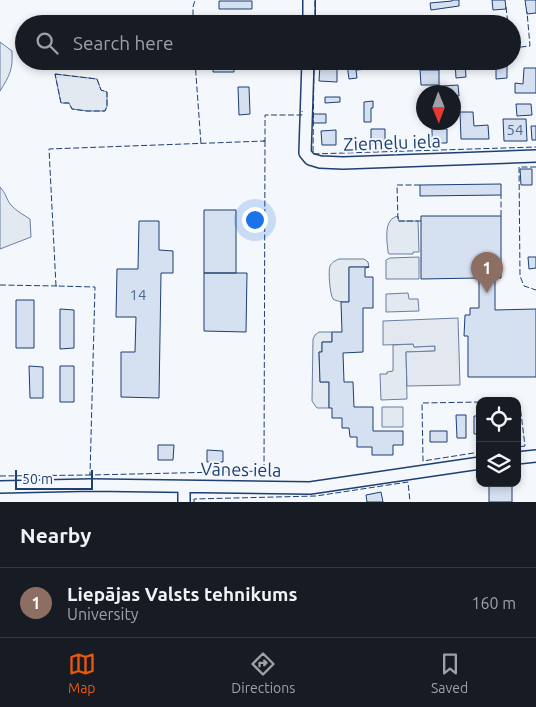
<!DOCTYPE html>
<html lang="en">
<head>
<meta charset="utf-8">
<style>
  :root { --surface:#171b24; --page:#20242c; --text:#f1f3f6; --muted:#9ea1a6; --line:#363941; --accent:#ea580c }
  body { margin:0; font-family:Ubuntu,sans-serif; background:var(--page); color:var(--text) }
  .controls { position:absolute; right:15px; bottom:15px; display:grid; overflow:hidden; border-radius:10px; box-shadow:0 2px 8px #0003 }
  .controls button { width:45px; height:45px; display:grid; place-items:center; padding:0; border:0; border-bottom:1px solid var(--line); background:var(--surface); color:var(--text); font:25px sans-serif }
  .compass { position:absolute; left:416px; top:85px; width:45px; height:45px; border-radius:50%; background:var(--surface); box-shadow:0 2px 8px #0003; rotate:179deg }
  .scale { position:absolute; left:15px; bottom:12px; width:78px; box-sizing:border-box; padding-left:5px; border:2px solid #1d3f73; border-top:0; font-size:14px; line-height:18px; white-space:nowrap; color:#1d3f73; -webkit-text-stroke:4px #f4f7fb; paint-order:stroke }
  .you { position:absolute; left:254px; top:219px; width:18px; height:18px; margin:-12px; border:4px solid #fff; border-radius:50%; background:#1a73e8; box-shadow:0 0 0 8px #1a73e833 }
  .badge { display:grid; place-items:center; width:32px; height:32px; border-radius:50%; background:var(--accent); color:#fff; font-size:16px; font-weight:700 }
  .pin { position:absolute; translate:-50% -41px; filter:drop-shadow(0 1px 2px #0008) }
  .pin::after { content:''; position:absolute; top:26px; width:18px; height:15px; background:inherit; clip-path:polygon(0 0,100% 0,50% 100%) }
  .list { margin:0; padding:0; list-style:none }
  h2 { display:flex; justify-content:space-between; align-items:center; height:65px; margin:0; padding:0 20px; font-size:21px }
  h2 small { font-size:16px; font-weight:400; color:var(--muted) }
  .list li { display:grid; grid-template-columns:32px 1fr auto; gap:15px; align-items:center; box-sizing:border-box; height:70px; padding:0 20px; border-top:1px solid var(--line) }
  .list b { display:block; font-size:19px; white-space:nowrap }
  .list p { margin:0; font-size:16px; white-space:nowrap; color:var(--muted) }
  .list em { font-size:16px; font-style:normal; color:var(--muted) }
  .icon { flex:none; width:28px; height:28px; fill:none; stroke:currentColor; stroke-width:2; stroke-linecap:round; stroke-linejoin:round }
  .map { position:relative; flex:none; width:536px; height:502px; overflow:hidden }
  .search { position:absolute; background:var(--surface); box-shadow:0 2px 8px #0003; left:15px; right:15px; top:15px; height:55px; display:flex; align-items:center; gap:12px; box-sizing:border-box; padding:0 18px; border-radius:28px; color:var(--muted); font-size:19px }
  .sheet { height:135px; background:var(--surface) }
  nav { display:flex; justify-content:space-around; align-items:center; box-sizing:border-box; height:70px; border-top:1px solid var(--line); background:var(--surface); font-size:14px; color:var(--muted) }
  nav a { display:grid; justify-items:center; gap:2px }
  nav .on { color:var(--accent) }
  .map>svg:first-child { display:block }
  .green { fill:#e3e9f0; stroke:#687fa3 }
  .parking { fill:#e3e8f0; stroke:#687fa3 }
  .building { fill:#d5e0f0; stroke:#1d3f73 }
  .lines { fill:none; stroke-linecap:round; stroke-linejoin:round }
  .minor-casing { stroke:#1d3f73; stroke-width:14 }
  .minor { stroke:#f4f7fb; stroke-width:11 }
  .fence { stroke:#1d3f73; stroke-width:1; stroke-dasharray:6 2.5; stroke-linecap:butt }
  .labels { text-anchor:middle; stroke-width:4; stroke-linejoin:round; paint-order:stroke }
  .number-label { font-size:15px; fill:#4b6792 }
  .street-label { font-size:18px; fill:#1d3f73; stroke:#f4f7fb }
</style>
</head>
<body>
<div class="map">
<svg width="536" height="502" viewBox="0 0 536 502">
  <rect width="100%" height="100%" fill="#f4f7fb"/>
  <!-- green -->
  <path class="green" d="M0 42 12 51C13 69 10 75 0 91Z
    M55 74 97 79 101 90 107 92V106L105 111H87L72 109 69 103H61Z
    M0 187C6 193 6 199 11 205 16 211 24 215 30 219L31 237 0 249Z
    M398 216 399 221H418L419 252H413V254H389L388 252C387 240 383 219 398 216Z
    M419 257V279H386V260L390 258Z
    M339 259H364L368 262 369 267H349V302C344 302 338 302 333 299 330 295 328 271 330 266 331 263 336 260 339 259Z
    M408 293 409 299H418L419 311 386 312V294Z
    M319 332H332V342H322V352H319L320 382H329V408H317L312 401 313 339 315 335Z
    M414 344V347L435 346V351L406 352 407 399 381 400 380 374H387V372L393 371V345Z
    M382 407H403V427H382Z"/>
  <!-- parking -->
  <path class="parking" d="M458 318 460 385 407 386 406 352 435 351V346L414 347 413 344 383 345V321Z"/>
  <!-- building -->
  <path class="building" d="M452 0H459V6L431 10 430 3 452 1Z
    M492 0H505L506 9 493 10Z
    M525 0H536V13L527 14Z
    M219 1H252V9H219Z
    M240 17 256 18 255 24H240Z
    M214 61H234V72H213Z
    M354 61H367L368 69 356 70 357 78 349 79 347 64H352Z
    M465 61 466 77 456 78 455 62Z
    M507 61V78L496 79V62Z
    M320 65 328 66V67L337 68V82L319 81Z
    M524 68H536V93H515V83L523 84Z
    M420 70H439V85H421Z
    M458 85 459 96H454V92H443V86Z
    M238 87H249L250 114 239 115Z
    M325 97H340V102L325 103Z
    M373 101V108H371V122H364V102Z
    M516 104H531L532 115 517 116Z
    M460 112H473L474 126 488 125 489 139H461Z
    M313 114H326V123H313Z
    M503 119H526L527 141H504Z
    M531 126H536V140H532Z
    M371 129H385V144H371Z
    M432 129H447V143H432Z
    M336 130V145H322L321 131Z
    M520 169H532V185H521Z
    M501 184V195L420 196V185Z
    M204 210H236V273H204Z
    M421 216H501V278H495V310L536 309V377H468V336H464L465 315H470V308H479V278L421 279Z
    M139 221H159V250L173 251V273H161L159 398 121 397V352H135L136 317H116L117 269H138Z
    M528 257H536V268L529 269Z
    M349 267H369L365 268V277H373V308H363V352L343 353 344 382H353L354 407H373V431H403V445H393V455H372V447H357V437H350L349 428H342V418H332V408H329V382H320L319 352H322V342H332V332H342L341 302H349Z
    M204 273H247L246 332 204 331Z
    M16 300H34V348H16Z
    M60 309 74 310V348L60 349Z
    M29 366 43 367V398H30Z
    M60 366H74V402H60Z
    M456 415H466V438H457Z
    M474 416H480V434H474Z
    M430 431H447V442H430Z
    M158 445H174L173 460H158Z
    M207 450 223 451V462H207Z
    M489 483H512V502H489Z
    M381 492 383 502H367L366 495Z"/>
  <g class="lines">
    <!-- minor casing -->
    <g class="minor-casing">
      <path id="minor" d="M309 24V0
        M308 61 305 153 310 159 320 162 343 163 536 156
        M517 458 536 456
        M0 487 91 485 310 488 480 463
        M184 487V502"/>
    </g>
    <!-- minor -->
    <use href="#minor" class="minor"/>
    <!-- fence -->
    <path class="fence" d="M506 7 508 24
      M193 24V7L195 0
      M315 24V0
      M512 48 530 46 527 12
      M195 61 201 144
      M314 61 313 154 536 147
      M55 74 97 79 101 90 107 92V106L105 111H87L72 109 69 103H61Z
      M263 141H265V115H302V111
      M265 141 264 471 90 475 95 287 56 286 49 149Z
      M536 167H519L520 276 524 286 536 290
      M420 185H397L398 221H421
      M501 216V195
      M0 285 57 286
      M480 402 422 403 423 461 480 452
      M517 405H520L525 446 517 447
      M0 476 90 475V474
      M194 502V499L316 496 408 482 410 502"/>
  </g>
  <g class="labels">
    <!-- number labels -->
    <g class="number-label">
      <text x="515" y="135">54</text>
      <text x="138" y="300">14</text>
    </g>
    <!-- street labels -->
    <g class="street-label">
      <text transform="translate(392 143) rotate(-2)" y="6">Ziemeļu iela</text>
      <text transform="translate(241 470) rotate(1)" y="6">Vānes iela</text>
    </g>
  </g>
</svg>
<div class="controls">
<button><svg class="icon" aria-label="locate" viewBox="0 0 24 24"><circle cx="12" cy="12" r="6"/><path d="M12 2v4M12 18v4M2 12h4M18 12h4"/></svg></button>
<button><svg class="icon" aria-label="layers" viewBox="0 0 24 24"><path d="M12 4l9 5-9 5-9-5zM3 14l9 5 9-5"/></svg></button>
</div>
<svg class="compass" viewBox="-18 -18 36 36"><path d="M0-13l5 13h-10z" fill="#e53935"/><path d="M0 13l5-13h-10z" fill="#9ea1a6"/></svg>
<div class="scale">50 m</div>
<div class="you"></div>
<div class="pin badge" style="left:487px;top:293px;background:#8d6e63">1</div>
<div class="search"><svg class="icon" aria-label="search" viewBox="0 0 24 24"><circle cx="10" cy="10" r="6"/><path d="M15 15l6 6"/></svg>Search here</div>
</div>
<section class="sheet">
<h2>Nearby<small></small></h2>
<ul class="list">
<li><span class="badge" style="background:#8d6e63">1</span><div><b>Liepājas Valsts tehnikums</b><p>University</p></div><em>160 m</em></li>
</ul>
</section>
<nav>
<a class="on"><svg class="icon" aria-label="map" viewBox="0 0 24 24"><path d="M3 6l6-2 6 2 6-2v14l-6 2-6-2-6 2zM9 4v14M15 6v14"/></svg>Map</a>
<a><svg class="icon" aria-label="directions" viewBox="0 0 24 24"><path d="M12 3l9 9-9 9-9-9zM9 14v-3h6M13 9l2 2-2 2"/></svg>Directions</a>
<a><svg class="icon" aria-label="saved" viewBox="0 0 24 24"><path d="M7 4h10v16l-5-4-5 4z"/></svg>Saved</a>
</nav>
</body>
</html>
